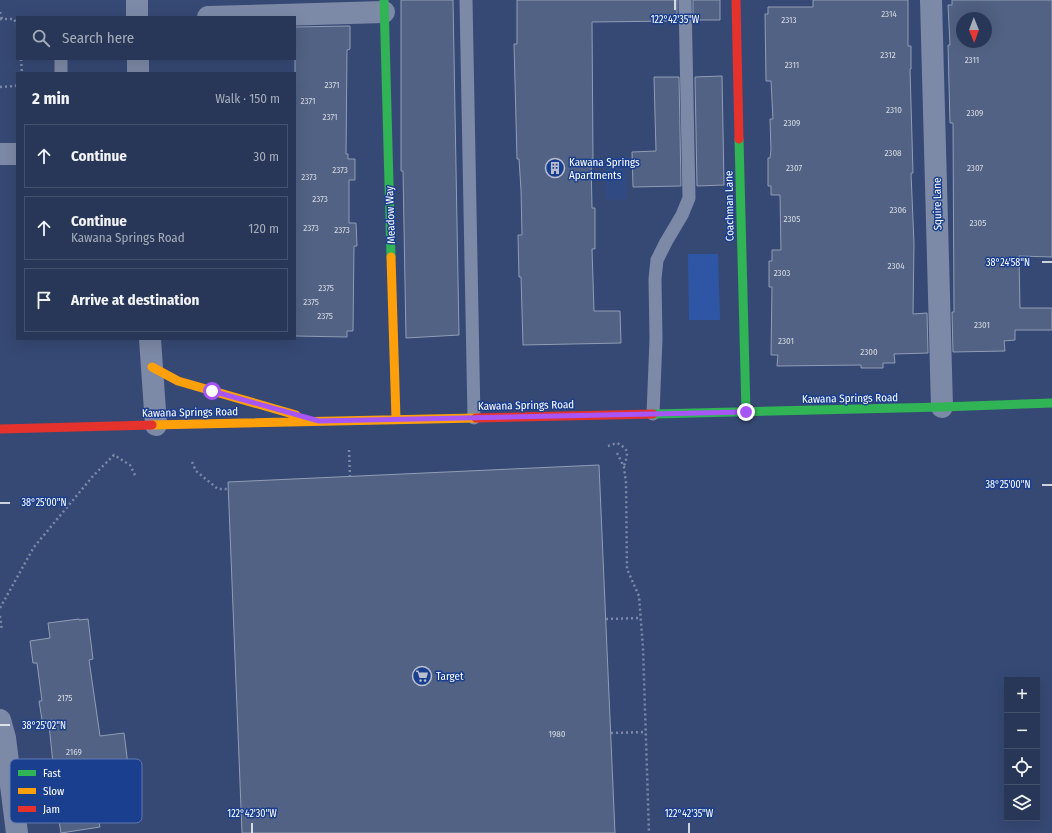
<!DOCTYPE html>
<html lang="en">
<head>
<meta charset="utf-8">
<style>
  :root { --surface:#283757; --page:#303f5d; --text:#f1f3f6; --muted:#a5acba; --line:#44516d }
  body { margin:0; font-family:"Fira Sans Condensed",sans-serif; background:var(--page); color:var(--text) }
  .controls { position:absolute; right:12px; bottom:12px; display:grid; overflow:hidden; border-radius:0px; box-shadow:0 4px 16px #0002 }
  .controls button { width:36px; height:36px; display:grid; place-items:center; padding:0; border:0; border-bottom:1px solid var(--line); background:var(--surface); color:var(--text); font:20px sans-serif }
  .compass { position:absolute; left:956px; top:12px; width:36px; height:36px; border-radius:50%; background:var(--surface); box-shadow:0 4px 16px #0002; rotate:179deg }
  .stop { position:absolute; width:12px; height:12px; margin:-9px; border:3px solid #a855f7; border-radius:50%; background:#fff }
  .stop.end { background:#a855f7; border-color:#fff; box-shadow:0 1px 4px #0008 }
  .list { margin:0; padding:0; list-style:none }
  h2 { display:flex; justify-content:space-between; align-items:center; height:52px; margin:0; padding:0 16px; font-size:17px }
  h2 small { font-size:13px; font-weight:400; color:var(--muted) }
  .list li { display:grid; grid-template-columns:26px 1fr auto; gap:12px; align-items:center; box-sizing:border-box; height:64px; margin:0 8px 8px; padding:0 8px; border:1px solid var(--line); border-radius:0px }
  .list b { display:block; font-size:15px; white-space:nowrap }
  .list p { margin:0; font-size:13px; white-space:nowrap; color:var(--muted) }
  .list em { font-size:13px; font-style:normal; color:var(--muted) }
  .icon { flex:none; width:22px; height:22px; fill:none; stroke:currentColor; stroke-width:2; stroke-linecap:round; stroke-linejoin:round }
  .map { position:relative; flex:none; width:1052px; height:833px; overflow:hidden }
  .search { position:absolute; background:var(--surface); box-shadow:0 4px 16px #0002; left:16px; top:16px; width:280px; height:44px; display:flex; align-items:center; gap:10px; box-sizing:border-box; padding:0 14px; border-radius:0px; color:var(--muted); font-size:15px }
  .panel { position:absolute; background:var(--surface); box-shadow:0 4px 16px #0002; left:16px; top:72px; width:280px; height:268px; border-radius:0px }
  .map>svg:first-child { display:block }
  .green { fill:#2e56a5 }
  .water { fill:#304a83 }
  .building { fill:#526284; stroke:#919db6; fill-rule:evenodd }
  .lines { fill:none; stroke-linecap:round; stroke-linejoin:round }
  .path { stroke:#7d8aa7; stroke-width:2.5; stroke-dasharray:2 3; stroke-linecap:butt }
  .lane { stroke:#7d8aa7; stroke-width:13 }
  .street { stroke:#7d8aa7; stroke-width:22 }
  .fast { stroke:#30b455; stroke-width:9 }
  .slow { stroke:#ff9f0a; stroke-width:9 }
  .jam { stroke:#e5322d; stroke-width:9 }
  .route { stroke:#a855f7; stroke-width:5 }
  .ticks { fill:none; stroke:#fff; stroke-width:1.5 }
  .labels { text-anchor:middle; stroke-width:3; stroke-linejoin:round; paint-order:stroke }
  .number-label { font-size:9px; fill:#d4d8e0 }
  .poi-label { font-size:11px; fill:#fff; stroke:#1b3f8f; text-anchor:start }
  .street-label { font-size:11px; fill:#fff; stroke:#1b3f8f }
  .key { fill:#1b3f8f; stroke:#5f79b1; stroke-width:1 }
  .key-label { font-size:11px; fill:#fff }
  .ticks-label { font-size:10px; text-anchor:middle; fill:#fff; stroke:#1b3f8f; stroke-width:3; stroke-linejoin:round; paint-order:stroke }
</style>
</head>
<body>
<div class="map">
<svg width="1052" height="833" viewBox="0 0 1052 833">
  <rect width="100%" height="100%" fill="#364974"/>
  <!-- green -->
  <path class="green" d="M688 254H718L720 320H689Z"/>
  <!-- water -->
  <path class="water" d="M626 157 627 199 606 200 605 158Z"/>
  <!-- building -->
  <path class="building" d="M401 0H453L459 335 406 338 403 171H401Z
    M517 0H677V21L592 22 593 159H591L592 208H595V249H592L594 311H620L621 343 523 345 521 277H519L518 235H522L521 190 519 159H517L514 44H517Z
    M693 0H720V20H693Z
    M813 0H908V46H911V69H910L913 173H911L914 244 913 314 927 313 928 353 894 354 895 363H883V368H861V365L777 366 778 355H771L772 287H769V261H772V250H781L780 195H771V186H768V158H770L771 150 770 119H773L771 81H766L765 14H768V7H813Z
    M952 0H1052V257L1019 256 1020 308H1052V330H1015V340L1004 341 1005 351 953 352 952 312H954L953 123H950L948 45H950L948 5H952ZM962 18H986V42H962Z
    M347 26H350V49L347 50 346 154H348V159H355V180H349V223H356L357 246H354L353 331H347V337L295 336V27Z
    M722 76 724 185 697 186 695 77Z
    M654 77H679L681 186 633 187 632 152 656 151Z
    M599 465 615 833H242L228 482Z
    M79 619V620L88 619 93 659 89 660 100 736 124 733 128 765 107 767 114 817 98 819 100 827 61 833 57 809H61L55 773H54L49 725 43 726 39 701H42L37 663H33L30 641 50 638 48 623Z"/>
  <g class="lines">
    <!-- path -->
    <path class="path" d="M0 12 2 19
      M0 19H14L17 25
      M21 59 22 73
      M0 87 15 86 17 85
      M608 446 617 443C630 450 628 453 624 466
      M349 450 350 476
      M617 453 624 467 626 483 627 569 639 596 643 648 649 833
      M192 462 196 471 218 489H228
      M0 608 34 547 93 476 114 455 130 465 136 477
      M0 616 2 631
      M606 619 640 618
      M611 733 646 732"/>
    <!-- lane -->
    <path class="lane" d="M466 0 474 418
      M61 59V73
      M653 414 656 339 655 279 657 260 666 242 682 215 689 198 685 0"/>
    <!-- street -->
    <path class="street" d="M137 0V17
      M931 0 942 407
      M208 17 384 12
      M138 59V73
      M0 154H17
      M150 339 156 425
      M0 720 5 738 17 833"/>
    <!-- fast -->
    <path class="fast" d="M384 0 391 257
      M739 139 746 412
      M653 414 942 407 1052 403"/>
    <!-- slow -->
    <path class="slow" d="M391 257 396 419
      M152 367 178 381 296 415
      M152 425 476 418"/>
    <!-- jam -->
    <path class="jam" d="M736 0 739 139
      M476 418 653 414
      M0 429 152 425"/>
  </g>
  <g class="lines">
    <!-- route -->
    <path class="route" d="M212 391 319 421 746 412"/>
  </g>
  <!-- ticks -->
  <path class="ticks" d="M675 0V10M1042 262H1052M1042 485H1052M0 503H10M0 725H10M252 823V833M689 823V833"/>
  <!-- icons -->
  <defs>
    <g id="building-ring" transform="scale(1)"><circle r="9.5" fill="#1b3f8f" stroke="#b9bfce" stroke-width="1.5"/><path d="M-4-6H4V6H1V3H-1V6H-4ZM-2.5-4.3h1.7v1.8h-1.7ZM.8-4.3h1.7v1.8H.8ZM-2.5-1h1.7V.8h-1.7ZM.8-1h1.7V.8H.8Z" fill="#b9bfce"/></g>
    <g id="supermarket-ring" transform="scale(1)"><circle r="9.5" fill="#1b3f8f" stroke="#b9bfce" stroke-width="1.5"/><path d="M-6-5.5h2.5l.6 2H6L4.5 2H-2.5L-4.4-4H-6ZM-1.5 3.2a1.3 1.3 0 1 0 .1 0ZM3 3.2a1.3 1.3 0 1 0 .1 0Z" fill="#b9bfce"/></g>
  </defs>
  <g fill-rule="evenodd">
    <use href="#building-ring" x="555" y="168"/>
    <use href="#supermarket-ring" x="422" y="676"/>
  </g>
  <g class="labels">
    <!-- number labels -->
    <g class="number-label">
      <text x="889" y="17">2314</text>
      <text x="789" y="23">2313</text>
      <text x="888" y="58">2312</text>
      <text x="972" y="63">2311</text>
      <text x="792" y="68">2311</text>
      <text x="332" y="88">2371</text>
      <text x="308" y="104">2371</text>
      <text x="894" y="113">2310</text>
      <text x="975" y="116">2309</text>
      <text x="330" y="120">2371</text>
      <text x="792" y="126">2309</text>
      <text x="893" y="156">2308</text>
      <text x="794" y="171">2307</text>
      <text x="975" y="171">2307</text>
      <text x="340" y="173">2373</text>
      <text x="309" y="180">2373</text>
      <text x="320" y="202">2373</text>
      <text x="898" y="213">2306</text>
      <text x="792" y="222">2305</text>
      <text x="978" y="226">2305</text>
      <text x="311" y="231">2373</text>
      <text x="342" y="233">2373</text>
      <text x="896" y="269">2304</text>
      <text x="782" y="276">2303</text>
      <text x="326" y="291">2375</text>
      <text x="311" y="305">2375</text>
      <text x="325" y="319">2375</text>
      <text x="982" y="328">2301</text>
      <text x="786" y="344">2301</text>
      <text x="869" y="355">2300</text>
      <text x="65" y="701">2175</text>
      <text x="557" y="737">1980</text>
      <text x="74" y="755">2169</text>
    </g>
    <!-- poi labels -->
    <g class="poi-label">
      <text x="569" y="166">Kawana Springs<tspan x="569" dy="13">Apartments</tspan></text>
      <text x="436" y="680">Target</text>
    </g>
    <!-- street labels -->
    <g class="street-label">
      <text transform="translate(937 204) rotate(-91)" y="4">Squire Lane</text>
      <text transform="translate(729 206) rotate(-91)" y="4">Coachman Lane</text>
      <text transform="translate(390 215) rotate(-92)" y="4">Meadow Way</text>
      <text transform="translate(850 398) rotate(-1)" y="4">Kawana Springs Road</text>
      <text transform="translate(526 405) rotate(-1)" y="4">Kawana Springs Road</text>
      <text transform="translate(190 412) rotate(-1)" y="4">Kawana Springs Road</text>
    </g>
  </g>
  <!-- legend -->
  <rect x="10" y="759" width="132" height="64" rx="6" class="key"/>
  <rect x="18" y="770" width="18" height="6" fill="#30b455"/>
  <rect x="18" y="788" width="18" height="6" fill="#ff9f0a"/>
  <rect x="18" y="806" width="18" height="6" fill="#e5322d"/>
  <g class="key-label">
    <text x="43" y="777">Fast</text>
    <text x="43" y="795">Slow</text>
    <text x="43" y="813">Jam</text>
  </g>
  <g class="ticks-label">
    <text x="675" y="23">122°42'35"W</text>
    <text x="1008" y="266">38°24'58"N</text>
    <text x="1008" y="488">38°25'00"N</text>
    <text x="44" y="506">38°25'00"N</text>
    <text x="44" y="729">38°25'02"N</text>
    <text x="252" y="817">122°42'30"W</text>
    <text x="689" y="817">122°42'35"W</text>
  </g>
</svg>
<div class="controls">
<button>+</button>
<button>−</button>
<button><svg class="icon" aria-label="locate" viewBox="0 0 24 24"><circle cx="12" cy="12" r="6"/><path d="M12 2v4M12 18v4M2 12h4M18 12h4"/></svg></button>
<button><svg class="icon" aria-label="layers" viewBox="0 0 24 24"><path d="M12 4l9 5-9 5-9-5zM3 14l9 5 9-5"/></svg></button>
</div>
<svg class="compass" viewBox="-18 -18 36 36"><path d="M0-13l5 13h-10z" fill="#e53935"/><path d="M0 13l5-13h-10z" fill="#a5acba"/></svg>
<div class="stop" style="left:212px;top:391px"></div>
<div class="stop end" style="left:746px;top:412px"></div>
<div class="search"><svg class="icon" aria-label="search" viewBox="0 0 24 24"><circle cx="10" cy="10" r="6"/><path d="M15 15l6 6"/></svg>Search here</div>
<section class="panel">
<h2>2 min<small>Walk · 150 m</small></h2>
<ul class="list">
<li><svg class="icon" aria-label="ahead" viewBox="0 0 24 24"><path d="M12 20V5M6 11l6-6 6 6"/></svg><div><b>Continue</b></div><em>30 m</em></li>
<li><svg class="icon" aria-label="ahead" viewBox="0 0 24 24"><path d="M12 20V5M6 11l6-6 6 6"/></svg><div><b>Continue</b><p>Kawana Springs Road</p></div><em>120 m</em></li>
<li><svg class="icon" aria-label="arrive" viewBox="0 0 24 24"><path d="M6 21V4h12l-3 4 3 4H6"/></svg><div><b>Arrive at destination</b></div></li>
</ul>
</section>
</div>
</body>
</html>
